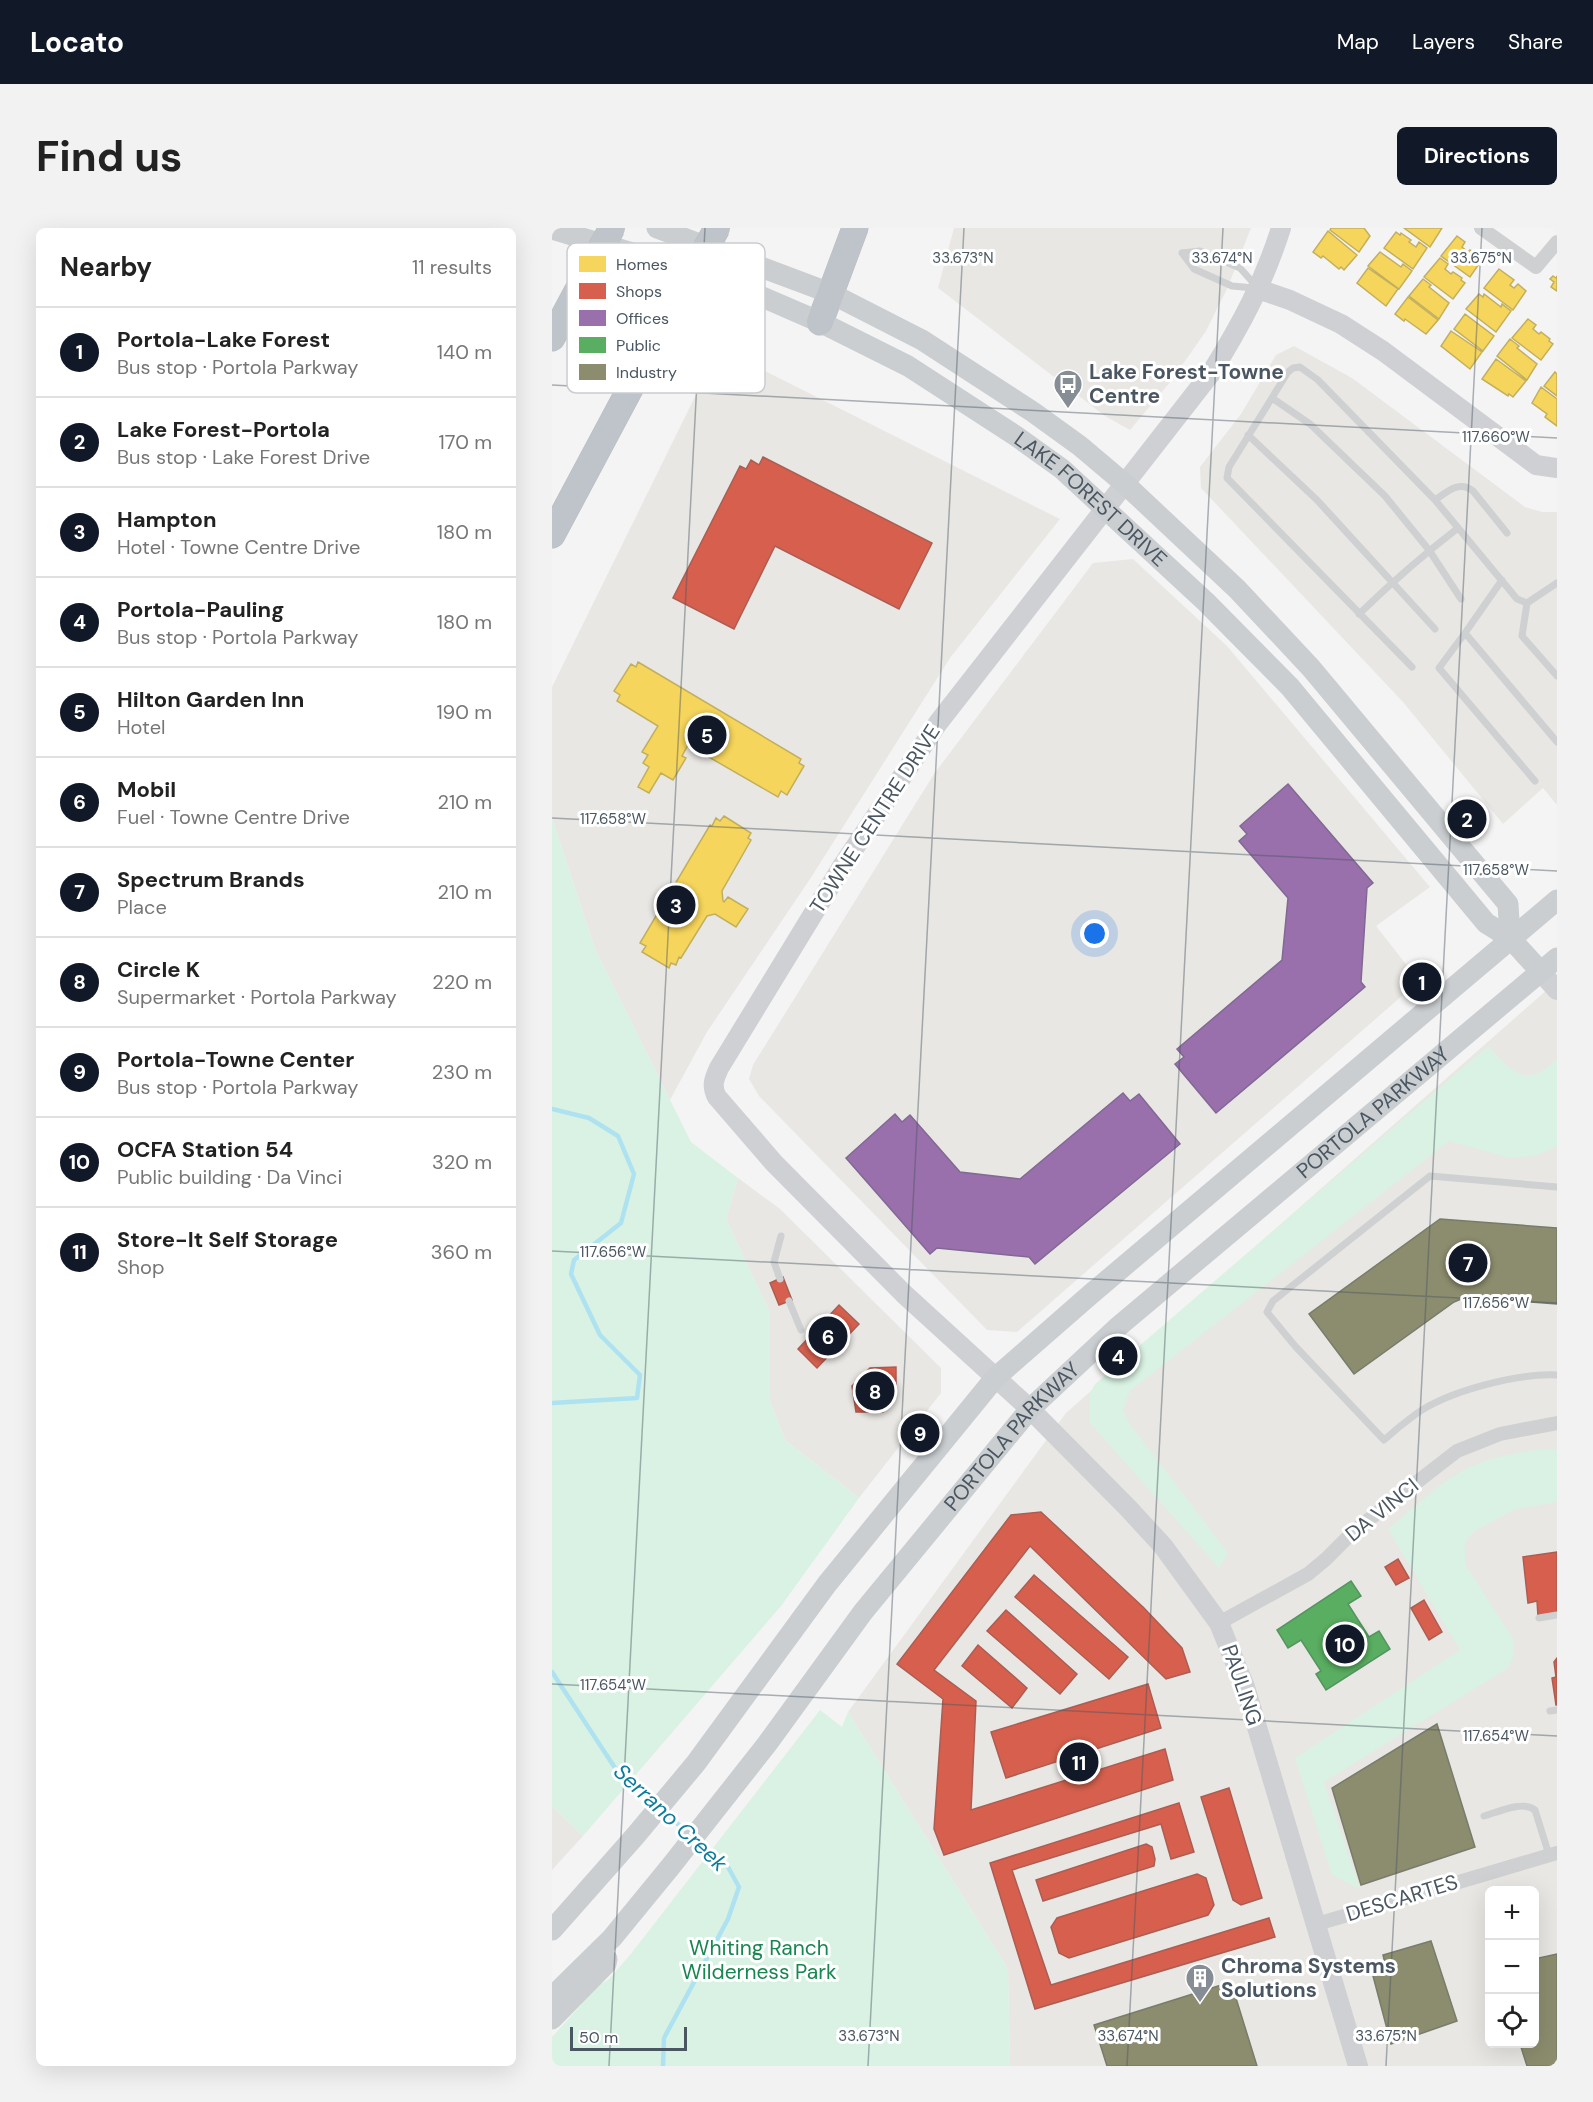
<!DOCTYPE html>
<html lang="en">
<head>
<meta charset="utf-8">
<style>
  :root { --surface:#fff; --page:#f2f2f2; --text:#222; --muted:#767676; --line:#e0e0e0; --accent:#111827 }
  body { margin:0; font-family:"DM Sans",sans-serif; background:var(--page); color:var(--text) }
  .controls { position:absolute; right:18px; bottom:18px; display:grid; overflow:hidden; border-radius:9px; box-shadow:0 6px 24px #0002 }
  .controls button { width:54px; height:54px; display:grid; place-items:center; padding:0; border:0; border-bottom:2px solid var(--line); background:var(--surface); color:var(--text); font:30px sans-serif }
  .scale { position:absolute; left:18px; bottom:15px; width:117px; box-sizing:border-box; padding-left:6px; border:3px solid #4a5661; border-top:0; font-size:16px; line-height:21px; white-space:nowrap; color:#4a5661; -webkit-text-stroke:4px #fff; paint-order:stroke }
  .you { position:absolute; left:543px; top:706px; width:21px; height:21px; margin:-15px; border:4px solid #fff; border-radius:50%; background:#1a73e8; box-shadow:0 0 0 9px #1a73e833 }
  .badge { display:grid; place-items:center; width:39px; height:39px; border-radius:50%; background:var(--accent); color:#fff; font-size:20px; font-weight:700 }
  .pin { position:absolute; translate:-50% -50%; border:3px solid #fff; box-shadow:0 2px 6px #0006 }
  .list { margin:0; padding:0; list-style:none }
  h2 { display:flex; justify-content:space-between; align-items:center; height:78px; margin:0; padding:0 24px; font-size:26px }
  h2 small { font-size:20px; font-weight:400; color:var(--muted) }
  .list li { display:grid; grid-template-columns:39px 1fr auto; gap:18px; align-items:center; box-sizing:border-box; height:90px; padding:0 24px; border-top:2px solid var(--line) }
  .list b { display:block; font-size:22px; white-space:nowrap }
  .list p { margin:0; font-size:20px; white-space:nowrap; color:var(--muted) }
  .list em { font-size:20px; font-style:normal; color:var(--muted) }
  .icon { flex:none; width:33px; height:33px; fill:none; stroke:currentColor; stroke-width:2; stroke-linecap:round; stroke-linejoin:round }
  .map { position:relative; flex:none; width:1005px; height:1838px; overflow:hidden; border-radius:9px }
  header { display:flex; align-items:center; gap:36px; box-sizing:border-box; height:84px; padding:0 30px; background:var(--accent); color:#fff }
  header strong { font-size:28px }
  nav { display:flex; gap:33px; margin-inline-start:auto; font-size:21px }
  .intro { display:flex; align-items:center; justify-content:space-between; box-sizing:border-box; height:144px; padding:0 36px }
  h1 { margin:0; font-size:42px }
  .button { padding:15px 27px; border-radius:9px; background:var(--accent); color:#fff; font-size:21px; font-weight:700 }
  main { display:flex; gap:36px; padding:0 36px }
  aside { flex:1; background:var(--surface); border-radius:9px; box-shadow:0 6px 24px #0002 }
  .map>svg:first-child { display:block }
  .commercial { fill:#e8e7e3; fill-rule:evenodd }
  .green { fill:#d9f2e3 }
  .homes { fill:#f6d55c; stroke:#c2af5e; stroke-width:1.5 }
  .shops { fill:#d6604d; stroke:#ac5d53; stroke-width:1.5 }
  .offices { fill:#9970ab; stroke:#816895; stroke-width:1.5 }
  .public { fill:#5aae61; stroke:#559461; stroke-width:1.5 }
  .industry { fill:#8c8c6e; stroke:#787c6a; stroke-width:1.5 }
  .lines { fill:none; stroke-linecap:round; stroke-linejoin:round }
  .stream { stroke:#aee2f0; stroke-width:4.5 }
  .highway-casing { stroke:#b9bec3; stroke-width:27 }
  .lane { stroke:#ced0d2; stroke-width:7 }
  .street { stroke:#ced0d2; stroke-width:14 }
  .secondary { stroke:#ced0d4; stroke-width:20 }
  .primary { stroke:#caced1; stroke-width:21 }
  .highway { stroke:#bec4c9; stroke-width:26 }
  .highway-bridge-casing { stroke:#b9bec3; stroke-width:27; stroke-linecap:butt }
  .highway-bridge { stroke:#bec4c9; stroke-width:26 }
  .ticks { fill:none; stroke:#4a5661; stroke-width:1.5; stroke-opacity:0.45 }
  .labels { text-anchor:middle; stroke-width:6; stroke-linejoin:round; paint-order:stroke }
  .poi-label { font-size:21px; font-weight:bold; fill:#4a5661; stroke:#fff; text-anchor:start }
  .street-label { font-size:21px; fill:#4a5661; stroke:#fff }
  .park-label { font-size:21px; fill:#17864f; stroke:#fff }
  .water-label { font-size:22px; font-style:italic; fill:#0c7c9b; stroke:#fff }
  .key { fill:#fff; stroke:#c9ccd0; stroke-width:1.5 }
  .key-label { font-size:16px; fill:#4a5661 }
  .ticks-label { font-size:15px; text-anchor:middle; fill:#4a5661; stroke:#fff; stroke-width:6; stroke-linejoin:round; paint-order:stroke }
</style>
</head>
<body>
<header>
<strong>Locato</strong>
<nav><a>Map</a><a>Layers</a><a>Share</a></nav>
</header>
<div class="intro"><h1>Find us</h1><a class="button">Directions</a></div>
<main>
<aside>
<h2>Nearby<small>11 results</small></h2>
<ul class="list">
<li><span class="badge">1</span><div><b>Portola-Lake Forest</b><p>Bus stop · Portola Parkway</p></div><em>140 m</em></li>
<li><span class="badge">2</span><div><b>Lake Forest-Portola</b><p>Bus stop · Lake Forest Drive</p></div><em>170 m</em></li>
<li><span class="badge">3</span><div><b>Hampton</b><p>Hotel · Towne Centre Drive</p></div><em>180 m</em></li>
<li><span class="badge">4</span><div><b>Portola-Pauling</b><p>Bus stop · Portola Parkway</p></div><em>180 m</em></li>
<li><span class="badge">5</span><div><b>Hilton Garden Inn</b><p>Hotel</p></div><em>190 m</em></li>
<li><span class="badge">6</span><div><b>Mobil</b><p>Fuel · Towne Centre Drive</p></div><em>210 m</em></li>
<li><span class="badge">7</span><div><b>Spectrum Brands</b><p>Place</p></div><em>210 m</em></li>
<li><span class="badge">8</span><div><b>Circle K</b><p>Supermarket · Portola Parkway</p></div><em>220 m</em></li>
<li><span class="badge">9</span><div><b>Portola-Towne Center</b><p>Bus stop · Portola Parkway</p></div><em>230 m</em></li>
<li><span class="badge">10</span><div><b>OCFA Station 54</b><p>Public building · Da Vinci</p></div><em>320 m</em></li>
<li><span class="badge">11</span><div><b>Store-It Self Storage</b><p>Shop</p></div><em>360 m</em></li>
</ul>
</aside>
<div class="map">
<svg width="1005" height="1838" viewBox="0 0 1005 1838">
  <rect width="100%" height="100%" fill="#f4f4f4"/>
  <!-- commercial -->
  <path class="commercial" d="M402 0H699L675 61 654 103 619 153 578 202 553 188 386 60Z
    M742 118 800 150 973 279 990 284H1005V577L991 560 951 596 851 474 649 260 648 239 689 186 724 127Z
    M167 120 508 291 398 430 260 648 155 804 118 872 43 721 0 590V459Z
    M581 331 675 418 878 659 824 698 867 753 465 1104 435 1102 207 868 197 851 201 837 382 546 541 335Z
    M1005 753V1838H458L456 1741 296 1484 514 1185ZM938 1662H982V1816H938Z
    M186 950 228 981 389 1140V1165L307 1270 233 1212 218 1173V1085L174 991Z
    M0 1578 31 1608 0 1642Z"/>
  <!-- green -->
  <path class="green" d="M0 590 43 721 139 914 186 950 174 991 218 1085V1173L233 1212 307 1270 229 1378 31 1608 0 1578Z
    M936 818C961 844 974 862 1005 831V919L982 928 958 930 897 913 578 1163 571 1182 577 1195 676 1325 667 1340 538 1195V1165L543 1156Z
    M1005 1221V1274L963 1281 923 1303 913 1314V1336L962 1412 961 1429 956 1440 772 1554 808 1661 780 1647 743 1530 908 1422 836 1301C860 1282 883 1258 910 1243 938 1228 974 1222 1005 1221Z
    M268 1482 290 1499 296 1484 456 1741 458 1838H0V1809L47 1757 56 1752 78 1727Z"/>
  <!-- homes -->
  <path class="homes" d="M779 0H812L818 8 807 24 778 2Z
    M852 0H890L878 19Z
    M776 3 805 27 792 42 789 39 787 41 771 28 769 30 761 24Z
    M844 4 848 7 849 5 859 12 857 14 864 19 867 14 875 20 861 41 832 20Z
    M905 8 913 14 910 19 916 24 918 22 927 28 925 30 929 33 918 49 889 28Z
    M828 24 849 39 851 36 860 43 847 61 816 38Z
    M888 30 896 36 893 41 899 46 901 44 910 50 909 52 913 55 901 71 872 49Z
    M816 40 846 61 834 78 805 55Z
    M947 41 962 52 958 57 962 60 966 56 974 63 961 82 932 60Z
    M1001 48 1004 50 1005 48V63L999 59 1002 54 998 51Z
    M871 51 879 57 877 59 897 75 887 91 857 68Z
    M927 66 931 69 932 66 949 79 950 76 959 83 944 104 914 81Z
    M856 69 886 92 874 106 853 91 852 93 843 86Z
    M913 86 942 108 931 123 902 101Z
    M976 91 984 97 981 101 987 106 989 104 998 111 997 113 1001 116 989 132 960 110Z
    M899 103 930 124 918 141 889 118Z
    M958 111 967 118 965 120 985 136 975 152 945 128Z
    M944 131 974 153 961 169 957 166 956 168 930 151Z
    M1003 144 1005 146V168L992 158Z
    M989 159 1005 171V198L993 189 995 186 980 175Z
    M86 434 249 531 247 535 252 538 235 567 229 563 226 569 136 517 130 528 134 530 121 552 109 545 97 565 86 559 97 539 91 535 96 527 90 524 106 498 65 473 68 467 62 463 79 436 84 439Z
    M172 588 199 605 196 610 199 612 170 663 171 673 172 674 176 669 196 681 184 699 163 686 155 688 129 730 127 729 124 737 119 735 117 740 90 724 94 718 88 715 158 597 160 598 164 590 168 593Z"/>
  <!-- shops -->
  <path class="shops" d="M211 229 380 315 347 381 223 318 182 401 121 370 188 238 194 241 199 232 207 237Z
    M231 1049 240 1072 227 1077 218 1055Z
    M287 1077 307 1096 265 1140 246 1121Z
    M344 1139V1167L331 1184H304L300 1158 318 1140Z
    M489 1284 591 1379 630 1420 638 1444 614 1451 478 1318 382 1442 424 1473 419 1582 613 1521 621 1552 392 1627 382 1601 391 1471 345 1436 459 1287Z
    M1005 1324V1385L986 1388 985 1373 976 1375 971 1329Z
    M846 1331 857 1350 844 1357 833 1339Z
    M482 1347 576 1429 557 1451 463 1369Z
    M872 1372 890 1404 877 1412 859 1380Z
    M454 1382 525 1446 508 1466 435 1403Z
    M426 1417 475 1460 460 1480 410 1438Z
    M1005 1430V1477H1004L1000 1450 1004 1449 1002 1434Z
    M596 1456 609 1500 454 1550 439 1504Z
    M677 1560 710 1670 689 1677 681 1672 649 1569Z
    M627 1575 642 1624 619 1631 609 1596 460 1642 499 1757 717 1690 723 1709 483 1781 438 1635Z
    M594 1616 600 1619 603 1631 602 1638 491 1673 484 1652Z
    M645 1646 654 1650 662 1677 656 1687 517 1730 507 1725 499 1699 505 1690Z"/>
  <!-- offices -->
  <path class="offices" d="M736 556 821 655 815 660 809 754 813 759 664 885 623 836 632 829 625 821 730 732 736 670 687 613 695 606 688 598Z
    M571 865 578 873 587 866 628 916 483 1036 477 1029 385 1020 378 1026 294 930 343 886 350 894 358 887 408 944 468 951Z"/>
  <!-- public -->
  <path class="public" d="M799 1353 809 1368 796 1376 817 1409 827 1403 838 1421 774 1462 764 1446 769 1443 749 1412 736 1420 725 1402Z"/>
  <!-- industry -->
  <path class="industry" d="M888 991 1005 1000V1076L914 1069 902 1074 802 1146 757 1086Z
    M885 1496 923 1619 809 1657 780 1560Z
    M879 1713 905 1793 839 1816 821 1748 828 1745 826 1738 833 1735 831 1727Z
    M1005 1726V1838H975L968 1816H982V1731Z
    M679 1754 705 1838H555L542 1797Z"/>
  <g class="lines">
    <!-- stream -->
    <path class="stream" d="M0 881 37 890 66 908 82 946 69 995 22 1032 19 1046 48 1107 88 1147 85 1170 0 1175
      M0 1444 67 1546 102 1576
      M111 1583 136 1605
      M111 1838 112 1810 176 1691 187 1659 176 1639 145 1612"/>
    <!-- highway casing -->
    <g class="highway-casing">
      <path id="highway" d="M268 94 303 0
        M0 110 30 54
        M0 307 119 84"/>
    </g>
    <!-- lane -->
    <path class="lane" d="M630 25 648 23 688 40 705 59
      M630 25 642 41 680 58 702 60
      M720 170 758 196 833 268 877 322 909 371
      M696 207 765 272 883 401
      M883 272C895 264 907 252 921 263L955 305
      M950 352 913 405 1005 514
      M975 375 970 408 1005 448
      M807 386C839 355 871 327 906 300
      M913 405 887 440 983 553
      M860 439 675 250 677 239 736 144 741 140 748 139 766 152 883 272 965 371 975 375 1005 355
      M1005 959 878 948 721 1073 715 1084 743 1118 832 1212C842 1203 853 1194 864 1186 896 1163 966 1145 1005 1147
      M228 1051 222 1034 229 1008
      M237 1073 249 1102
      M987 1390 1005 1387
      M998 1483 1005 1482
      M932 1588C946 1584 971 1572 983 1582L997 1627"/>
    <!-- street -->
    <path class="street" d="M929 0 984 39 1005 14
      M667 1395 756 1346 774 1331 802 1303 905 1223 948 1206 1005 1195
      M765 1696 1005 1625"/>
    <!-- secondary -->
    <path class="secondary" d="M729 0C712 54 689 97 659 145L386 495 291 637 167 840C162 851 159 858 165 869L222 935 352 1066 478 1181 576 1280 611 1318 667 1395 693 1459 806 1838
      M706 61 738 72 789 96 831 123 984 237 1005 240
      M989 744 1005 762"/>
    <!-- primary -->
    <g class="primary">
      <path d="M105 0 278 65 370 112 481 184 528 218 573 256 685 361 759 440 956 676 958 710"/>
      <path id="s1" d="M0 1 171 52 268 94 356 138 464 208 510 241 654 374 738 459 934 695 958 710 989 744"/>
      <path d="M0 1702 84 1607 144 1535 275 1356 443 1150 539 1066 1005 672"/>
      <path id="s2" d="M0 1769 60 1710 119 1638 215 1516 311 1384 478 1181 567 1098 1005 730"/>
      <path d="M0 1791 54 1736 55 1731"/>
    </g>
    <!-- highway -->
    <use href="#highway" class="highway"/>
    <!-- highway-bridge casing -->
    <g class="highway-bridge-casing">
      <path id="highway-bridge" d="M30 54 60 0
        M119 84 165 0"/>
    </g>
    <!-- highway-bridge -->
    <use href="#highway-bridge" class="highway-bridge"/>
  </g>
  <!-- ticks -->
  <path class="ticks" d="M0 157 1005 210M0 590 1005 643M0 1023 1005 1075M0 1456 1005 1508M57 1838 153 0M316 1838 412 0M575 1838 671 0M834 1838 930 0"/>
  <!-- icons -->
  <defs>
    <g id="bus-pin" transform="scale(1.5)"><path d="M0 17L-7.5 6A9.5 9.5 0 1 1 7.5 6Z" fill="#868d94" stroke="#fff"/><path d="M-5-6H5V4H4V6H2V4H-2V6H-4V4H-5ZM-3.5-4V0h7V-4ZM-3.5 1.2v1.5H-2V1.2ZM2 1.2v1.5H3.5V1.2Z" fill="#fff"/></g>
    <g id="building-pin" transform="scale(1.5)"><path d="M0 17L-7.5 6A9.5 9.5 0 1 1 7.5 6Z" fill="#868d94" stroke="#fff"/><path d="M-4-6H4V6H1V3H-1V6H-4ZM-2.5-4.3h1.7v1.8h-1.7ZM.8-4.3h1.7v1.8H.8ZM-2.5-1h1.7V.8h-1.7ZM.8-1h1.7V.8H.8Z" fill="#fff"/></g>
  </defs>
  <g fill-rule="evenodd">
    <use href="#bus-pin" x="516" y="156"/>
    <use href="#building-pin" x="648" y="1750"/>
  </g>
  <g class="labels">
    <!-- poi labels -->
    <g class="poi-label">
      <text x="537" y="151">Lake Forest-Towne<tspan x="537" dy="24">Centre</tspan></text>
      <text x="669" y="1745">Chroma Systems<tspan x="669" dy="24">Solutions</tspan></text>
    </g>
    <!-- street labels -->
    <g class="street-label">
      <text dy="7" stroke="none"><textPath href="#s1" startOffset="609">LAKE FOREST DRIVE</textPath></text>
      <text transform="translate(323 591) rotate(-57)" y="7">TOWNE CENTRE DRIVE</text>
      <text dy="7" stroke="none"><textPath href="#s2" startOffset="1212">PORTOLA PARKWAY</textPath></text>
      <text dy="7" stroke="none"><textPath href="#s2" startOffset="726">PORTOLA PARKWAY</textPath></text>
      <text transform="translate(830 1282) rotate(-39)" y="7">DA VINCI</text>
      <text transform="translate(690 1457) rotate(71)" y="7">PAULING</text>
      <text transform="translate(850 1670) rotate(-17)" y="7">DESCARTES</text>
    </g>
    <!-- park labels -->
    <g class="park-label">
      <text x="207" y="1727">Whiting Ranch<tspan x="207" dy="24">Wilderness Park</tspan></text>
    </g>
    <!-- water labels -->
    <g class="water-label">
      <text transform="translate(119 1589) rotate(43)" y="8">Serrano Creek</text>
    </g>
  </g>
  <!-- legend -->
  <rect x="15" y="15" width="198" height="150" rx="9" class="key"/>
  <rect x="27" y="28" width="27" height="16" fill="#f6d55c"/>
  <rect x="27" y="55" width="27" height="16" fill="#d6604d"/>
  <rect x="27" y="82" width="27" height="16" fill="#9970ab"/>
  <rect x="27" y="109" width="27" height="16" fill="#5aae61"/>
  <rect x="27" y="136" width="27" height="16" fill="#8c8c6e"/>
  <g class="key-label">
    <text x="64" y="42">Homes</text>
    <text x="64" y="69">Shops</text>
    <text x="64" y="96">Offices</text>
    <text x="64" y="123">Public</text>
    <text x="64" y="150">Industry</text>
  </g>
  <g class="ticks-label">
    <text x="929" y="35">33.675°N</text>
    <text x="411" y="35">33.673°N</text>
    <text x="670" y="35">33.674°N</text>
    <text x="944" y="214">117.660°W</text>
    <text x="61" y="596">117.658°W</text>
    <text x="944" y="647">117.658°W</text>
    <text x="61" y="1029">117.656°W</text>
    <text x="944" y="1080">117.656°W</text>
    <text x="61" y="1462">117.654°W</text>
    <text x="944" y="1513">117.654°W</text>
    <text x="317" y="1813">33.673°N</text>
    <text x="576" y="1813">33.674°N</text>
    <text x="834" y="1813">33.675°N</text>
  </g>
</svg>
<div class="controls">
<button>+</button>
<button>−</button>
<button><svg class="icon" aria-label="locate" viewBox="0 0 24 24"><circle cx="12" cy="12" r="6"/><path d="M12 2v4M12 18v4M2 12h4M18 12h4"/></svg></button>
</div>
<div class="scale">50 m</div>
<div class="you"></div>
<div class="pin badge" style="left:870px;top:754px">1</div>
<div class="pin badge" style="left:915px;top:591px">2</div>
<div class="pin badge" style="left:124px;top:677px">3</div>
<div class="pin badge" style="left:566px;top:1128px">4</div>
<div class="pin badge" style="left:155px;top:507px">5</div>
<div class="pin badge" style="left:276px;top:1108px">6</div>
<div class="pin badge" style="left:916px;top:1035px">7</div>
<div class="pin badge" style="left:323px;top:1163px">8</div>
<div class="pin badge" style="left:368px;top:1205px">9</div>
<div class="pin badge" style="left:793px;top:1416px">10</div>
<div class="pin badge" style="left:527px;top:1534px">11</div>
</div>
</main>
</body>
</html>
